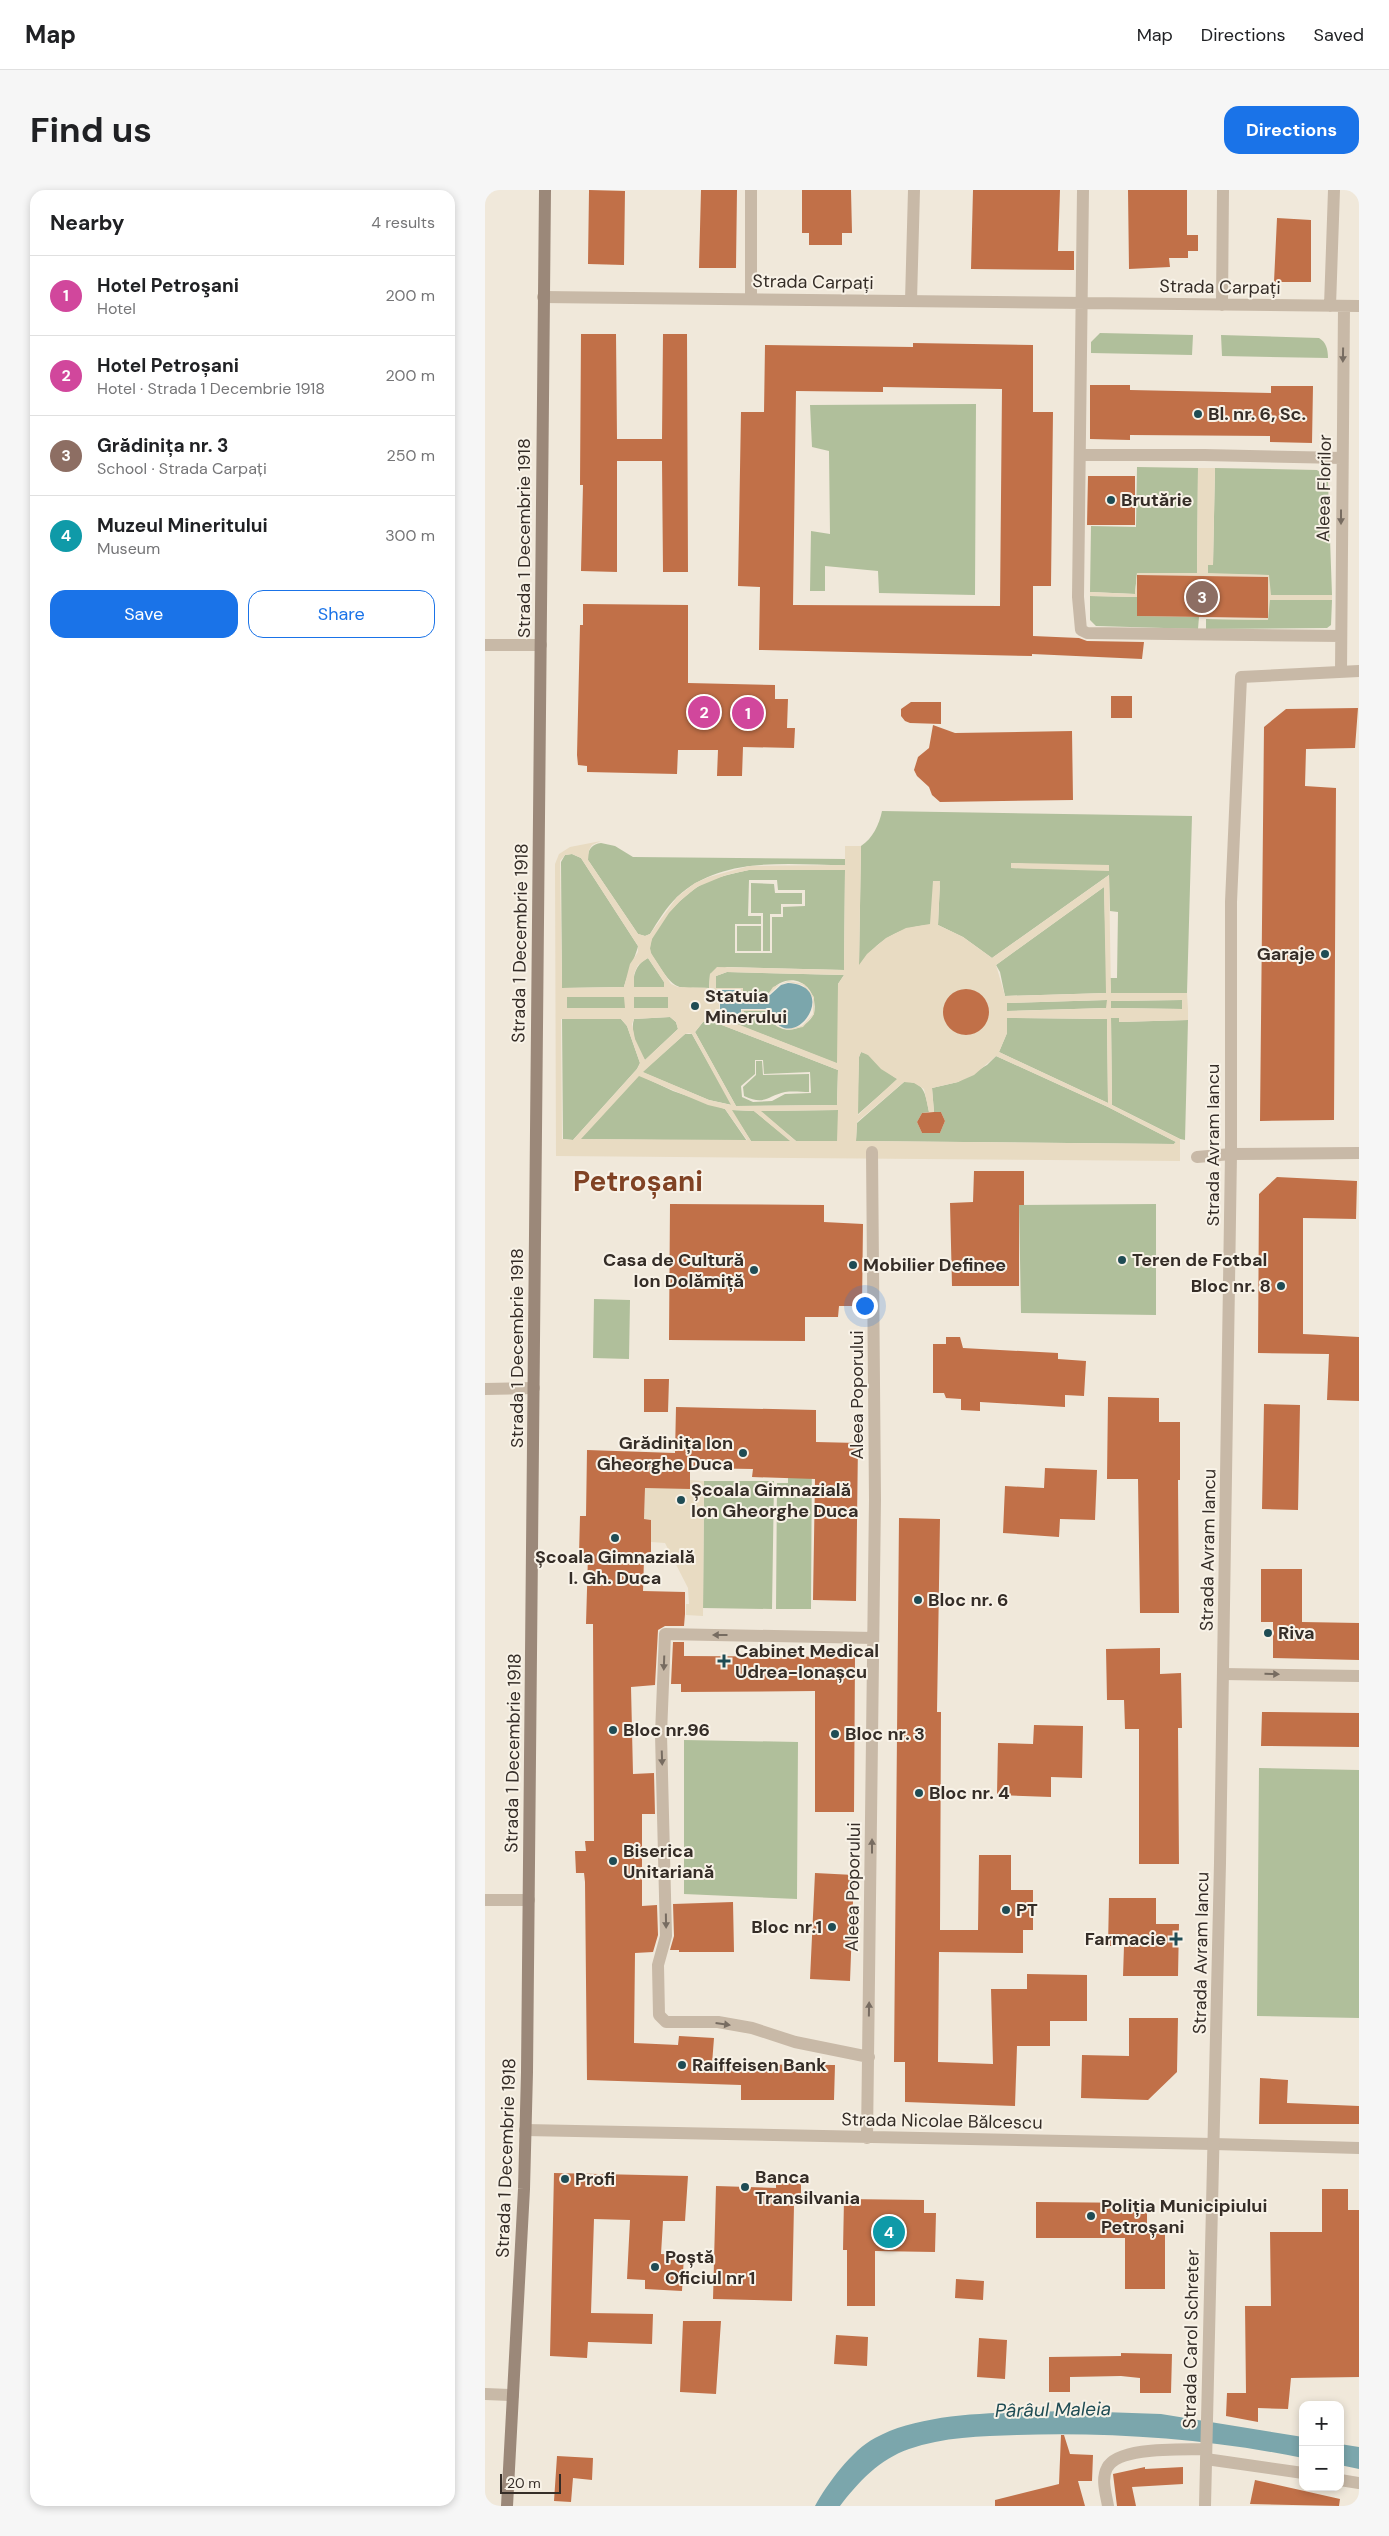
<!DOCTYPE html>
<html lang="en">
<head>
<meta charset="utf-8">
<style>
  :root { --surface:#fff; --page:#f6f6f6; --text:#202124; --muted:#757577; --line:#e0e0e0; --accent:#1a73e8 }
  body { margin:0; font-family:"DM Sans",sans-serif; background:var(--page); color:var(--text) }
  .controls { position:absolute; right:15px; bottom:15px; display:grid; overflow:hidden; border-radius:10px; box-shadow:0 2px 8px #0003 }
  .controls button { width:45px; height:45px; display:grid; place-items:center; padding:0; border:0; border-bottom:1px solid var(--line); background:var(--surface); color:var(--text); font:25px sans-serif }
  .scale { position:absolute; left:15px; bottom:12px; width:61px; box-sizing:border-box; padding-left:5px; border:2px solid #352d27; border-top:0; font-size:14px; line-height:18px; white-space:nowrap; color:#352d27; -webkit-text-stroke:4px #f8f2e7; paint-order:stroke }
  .you { position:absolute; left:379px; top:1115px; width:18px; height:18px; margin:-12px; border:4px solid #fff; border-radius:50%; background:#1a73e8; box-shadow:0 0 0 8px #1a73e833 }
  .badge { display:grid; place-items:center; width:32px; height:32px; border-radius:50%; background:var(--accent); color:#fff; font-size:16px; font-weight:700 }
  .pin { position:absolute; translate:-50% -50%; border:2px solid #fff; box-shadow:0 1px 5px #0006 }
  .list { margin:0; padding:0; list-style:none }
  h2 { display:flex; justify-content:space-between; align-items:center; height:65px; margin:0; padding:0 20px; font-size:21px }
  h2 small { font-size:16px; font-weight:400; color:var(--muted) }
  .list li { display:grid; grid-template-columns:32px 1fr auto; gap:15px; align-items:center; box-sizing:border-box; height:80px; padding:0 20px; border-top:1px solid var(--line) }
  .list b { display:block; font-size:19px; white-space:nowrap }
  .list p { margin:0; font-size:16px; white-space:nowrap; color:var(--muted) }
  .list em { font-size:16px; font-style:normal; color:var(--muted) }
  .actions { display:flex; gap:10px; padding:15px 20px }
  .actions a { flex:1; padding:11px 0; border:1px solid var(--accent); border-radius:15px; text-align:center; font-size:18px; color:var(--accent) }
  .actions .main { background:var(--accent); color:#fff }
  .map { position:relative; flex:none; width:874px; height:2316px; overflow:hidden; border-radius:15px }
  header { display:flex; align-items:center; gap:30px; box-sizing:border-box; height:70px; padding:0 25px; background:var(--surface); border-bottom:1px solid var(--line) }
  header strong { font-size:24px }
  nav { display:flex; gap:28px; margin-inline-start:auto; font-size:18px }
  .intro { display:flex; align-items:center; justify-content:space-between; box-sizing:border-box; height:120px; padding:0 30px }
  h1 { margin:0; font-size:35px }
  .button { padding:12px 22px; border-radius:15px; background:var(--accent); color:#fff; font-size:18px; font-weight:700 }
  main { display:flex; gap:30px; padding:0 30px }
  aside { flex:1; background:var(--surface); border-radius:15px; box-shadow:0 2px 8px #0003 }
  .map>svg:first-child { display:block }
  .green { fill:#b0bf9b; fill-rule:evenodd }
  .plaza { fill:#e8dbc2; fill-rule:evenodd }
  .water { fill:#7ba6ac }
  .building { fill:#c17048; fill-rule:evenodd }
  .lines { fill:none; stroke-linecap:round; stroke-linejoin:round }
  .pedestrian { stroke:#c8b9a7; stroke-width:12 }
  .minor { stroke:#c8b9a7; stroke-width:12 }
  .tertiary { stroke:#c8b9a7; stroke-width:12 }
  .secondary { stroke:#9b8879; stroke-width:12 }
  .oneway { fill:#776c61 }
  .poi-dot { fill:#1f4c54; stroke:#f8f2e7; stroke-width:2 }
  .labels { text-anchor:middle; stroke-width:4; stroke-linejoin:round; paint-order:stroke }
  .street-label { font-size:18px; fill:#352d27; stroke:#f8f2e7 }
  .poi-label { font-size:18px; font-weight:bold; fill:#352d27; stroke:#f8f2e7; text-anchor:start }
  .water-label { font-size:19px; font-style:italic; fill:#1f4c54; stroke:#f8f2e7 }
  .town-label { font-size:28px; font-weight:bold; fill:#804224; stroke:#f8f2e7 }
</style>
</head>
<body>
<header>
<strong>Map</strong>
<nav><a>Map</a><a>Directions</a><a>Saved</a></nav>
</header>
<div class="intro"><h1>Find us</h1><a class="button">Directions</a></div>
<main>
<aside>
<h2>Nearby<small>4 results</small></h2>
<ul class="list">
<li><span class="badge" style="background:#d1479c">1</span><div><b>Hotel Petroşani</b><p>Hotel</p></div><em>200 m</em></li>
<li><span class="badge" style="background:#d1479c">2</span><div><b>Hotel Petroșani</b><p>Hotel · Strada 1 Decembrie 1918</p></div><em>200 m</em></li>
<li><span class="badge" style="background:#8d6e63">3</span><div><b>Grădinița nr. 3</b><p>School · Strada Carpați</p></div><em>250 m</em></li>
<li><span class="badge" style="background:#0f9aa8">4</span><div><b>Muzeul Mineritului</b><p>Museum</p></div><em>300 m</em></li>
</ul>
<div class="actions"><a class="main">Save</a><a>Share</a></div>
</aside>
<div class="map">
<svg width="874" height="2316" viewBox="0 0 874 2316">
  <rect width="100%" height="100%" fill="#f0e8da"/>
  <!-- green -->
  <path class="green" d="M615 143 708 145 707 165 606 163V152Z
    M736 145 834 148C841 152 843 159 843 168L737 166Z
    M491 214 490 405 394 403 393 381 340 376V401H325L326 341 345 344 344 261 327 257 325 215Z
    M652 277 713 278 712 384 652 383 650 404 605 402 606 336 651 337Z
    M730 278 832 280 840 286 843 292 847 405H785L783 385 723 384V375H728Z
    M605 406 652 407V426L714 427 713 439 611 436 605 430Z
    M784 410H847L846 435 842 438 721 439V429L782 430Z
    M397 621 707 626 702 803H626L625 788H632L633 722 625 721 624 685 507 768 478 747 453 735 455 692 446 735C415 736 391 751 374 776L376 656C388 648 394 635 397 621ZM526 673 624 680 526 678Z
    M116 653 130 656 148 667 360 669V675C304 675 237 665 192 707 181 718 173 731 165 744L160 746 153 744 103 670C102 660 107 654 116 653Z
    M87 664 96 668 153 756C153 759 141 789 139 797L77 798 76 672 80 665Z
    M264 680H360L359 780 242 777 225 784 224 798C193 797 192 803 174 776 171 770 165 765 165 759 165 735 203 700 223 691 237 686 250 683 264 680ZM264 690H292L293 700H320V716L298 717V727H287V763H250V734H276V726H263Z
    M266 693 289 694 290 703H317V714H296V724H285V761H278V723H266Z
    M619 697 622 803 520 806 515 782 511 775Z
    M252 736H276V761H252Z
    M163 768 179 792V797H149C147 785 152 773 163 768Z
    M242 782 359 785 353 794V874L231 826H258V821H281C289 846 317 845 329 824 335 794 303 777 284 803H258V799L230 798 231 786Z
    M82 807H140V818H82Z
    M149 807H183V818H149Z
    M622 810V818L522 821 521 813Z
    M697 810V819L626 818V811Z
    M185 827 191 832 193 839 160 870C152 859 145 842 149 829Z
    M522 828 622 829 623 913 514 862 522 843Z
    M626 828H634V832L703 830 700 950 695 949 627 915Z
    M77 829H136L142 836 155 873 152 879 88 950 78 949Z
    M218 832H229L353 880 352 915 251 916 210 842ZM270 870H278L279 884 325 882 326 903 300 904 287 911 268 912 257 907 256 896 270 884Z
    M200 844H207L247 915 224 910 157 882Z
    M376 862C390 864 400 883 413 889L372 925 374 867Z
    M511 866 623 917 691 952 689 954 371 951 372 933 419 892C440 890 441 907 444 922L437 923 432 932 437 943H455L460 931 456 922H449L447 898 473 892 502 875Z
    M271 871H277L278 885 324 884V902C317 902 308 901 300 902 282 906 280 916 259 906L258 897 271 885Z
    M154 885 188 901 240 919 262 951 95 949Z
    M246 920 269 921 306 951H266Z
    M353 920V951H311L275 921Z
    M671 1014V1125L536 1123 534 1015Z
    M109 1109 145 1110 144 1169 108 1168Z
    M303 1252 327 1253 326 1419H291L292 1293H303Z
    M219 1291H289L287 1419 218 1418Z
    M199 1550 313 1552 312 1709 199 1704Z
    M774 1578 874 1580V1828L772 1826Z"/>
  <!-- plaza -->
  <path class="plaza" d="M713 278H730L728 375H723V383L784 385 786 405H847V410H785L783 430 721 429 782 428 783 387 652 385V407L605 406V402L650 404 652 383H712Z
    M116 651 107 655 104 660 103 670 153 744 160 746 165 744 192 707 210 693 224 687 264 676 360 675V656H376L374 775 382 764 401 748 421 738 445 734 448 691H455L453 735 478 747 507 768 624 685 626 803H702L703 819V830L634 832V828H626L627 915 695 949V971L71 966 70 674 74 664 85 657ZM87 664 96 668 153 756V762L145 774 139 797 77 798 75 671 80 665ZM264 680H360L359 780 232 777 225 784 224 798 193 797 186 794 166 763 165 758 167 749 184 723 195 711 212 697 241 685ZM619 697 621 803 520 806 511 775ZM163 768 179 792V797H149V784L153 775ZM242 782 359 785 353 794 352 873 232 826H258L259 821H281L288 833 302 840 318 837 329 824V807L319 794 303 791 288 797 284 803H258V798H231V786ZM303 792 318 795 328 808V824L317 836 302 839 295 837 288 833 282 820H257L256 825 234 824V799H256V804H284L295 794ZM477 799 492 802 502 812 504 819V826L497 839 483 845 475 844 463 836 458 821 464 807ZM82 807H139L140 818H82ZM149 807H183V818H149ZM622 810 621 818 522 821V813ZM697 810V819L626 818V811ZM185 827 191 832 193 839 160 870 150 849 147 834 149 829ZM522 828 622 829 623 913 514 862 522 843ZM76 829H136L142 836 155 873 152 879 88 950 77 949ZM218 832H229L353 880 352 915 251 916 210 842ZM204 843 207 844 246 915 224 910 158 882 200 844ZM376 862 383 865 396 879 412 889 373 925 374 867ZM511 866 623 917 691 952 689 954 371 951 372 932 419 892 429 893 439 899 444 922H449L447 898 473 892 489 885ZM154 886 223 915 240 919 262 950 96 949ZM247 920 269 921 305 951H266ZM353 920 352 951H311L276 921Z
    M526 673 624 675V681L526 678Z
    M205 1290 219 1291 218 1426 201 1425V1414H204L203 1398 180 1353 166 1352V1330L159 1329 160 1298Z"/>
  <!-- water -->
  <path class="water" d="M303 793C359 796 304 874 283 819H256V824H235V800H255L256 804 285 805 296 795Z
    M589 2221 676 2224 818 2247V2268C724 2249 627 2242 532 2245 496 2246 458 2247 424 2259 395 2269 373 2292 355 2316H330C342 2294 367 2260 390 2248 442 2219 530 2223 589 2221Z
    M855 2254 874 2257V2279L855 2275Z"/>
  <!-- building -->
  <path class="building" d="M104 0 140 1 139 75 103 74Z
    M216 0H252L251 78H214Z
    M317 0H366L367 43H357V55H324V43H317Z
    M488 0H575L573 61H589V80L486 79Z
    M643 0H702V45H713V61H703V68H684L685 77 644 79Z
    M792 28 826 30V92H789Z
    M96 144H131L132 249H177L178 144H202L203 382H178L177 271H132V382L96 381 98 295H95Z
    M428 153 548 155V222H568L566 396H548V446L594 448 602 451 659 452 657 469 547 464V466L274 460 275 397 253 396 256 222H279L280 155 428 157ZM398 197 517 199 515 416 308 415 311 201 398 202Z
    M605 195H645V200L786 203V196H828L827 253 785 252V246L645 245V250L605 249Z
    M603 286H650V335H602Z
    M652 385 783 387V428L652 426Z
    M98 414 203 415V493L290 495V509H303L302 538H310L309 558 258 557 257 586H232L233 560H193L192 584 102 582V576L93 575 92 565 95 435H98Z
    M626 506H647V528H626Z
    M426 512H456V534L425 533 420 531 416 526V519Z
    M873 518 870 558 821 559 820 596 851 598 849 930 775 931 779 537 801 519Z
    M448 535 470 543 587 541 588 610 455 612 447 605 444 597 432 586 429 580 433 567 444 558Z
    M458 822a23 23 0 1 1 46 0a23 23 0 1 1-46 0Z
    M449 922H456L460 931 455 943H437L432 932 437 923Z
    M489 981H539V1015H534V1096H467L465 1013 488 1012Z
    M792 987 872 991 871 1029 818 1028V1144L874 1147V1211L842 1210 844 1164 773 1163 774 1004Z
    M185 1014 339 1015V1032L378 1034 377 1116H354L353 1127H320V1151L184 1150Z
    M461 1147H475L478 1158 573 1163V1169L601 1171 599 1206 580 1205V1217L495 1212V1221L476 1220V1209L461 1208 459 1203H448V1154H461Z
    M159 1189H184L183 1222H159Z
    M623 1207 674 1208V1232H695V1290H693L694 1423H655L653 1289H622Z
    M779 1214 815 1215 813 1320 777 1319Z
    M191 1217 331 1220V1252L373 1253 371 1411 328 1410 330 1289 267 1287 268 1279 205 1278V1299L160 1298 159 1329 166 1330V1369H159L158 1401 200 1402V1424L199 1436H180L173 1440 170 1495 146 1497 148 1584 169 1583 170 1624H157V1716L172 1715 173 1745 168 1762 150 1763 149 1853 193 1855 194 1846 229 1848 227 1874 350 1875 349 1910H256V1895L102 1890 100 1692 99 1683H91L90 1661H101L100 1651H109L108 1434H101L103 1365H94L95 1326H101L102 1260 190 1263Z
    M560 1278 612 1280 610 1330 575 1329 574 1347 518 1343 520 1296 559 1298Z
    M414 1328 455 1329 452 1522H456L455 1740H493L494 1665H526V1700H548V1740H538V1763L454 1762 453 1872 508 1874 506 1799H542V1784L602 1785V1831H565V1856H532L530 1916 420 1912V1872H409Z
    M776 1379H817V1432L874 1433V1470L788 1468V1432H776Z
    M188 1452H199V1466L370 1467 369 1622H330V1501L196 1502V1494H186Z
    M675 1458V1484L696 1483 697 1538H693L694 1674H654V1539H640L639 1510H622L621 1459Z
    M777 1522 874 1523V1557L776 1556Z
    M549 1535 598 1536 597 1588 566 1587V1607L512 1605 513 1553 548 1554Z
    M330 1683 369 1685 365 1791 325 1789Z
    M624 1708H671V1734H694L693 1786H638L639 1756H623Z
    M248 1712 249 1762H194V1760H185L189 1746 188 1714Z
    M644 1828H693L692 1882 663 1910 596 1908 597 1865 644 1866Z
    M775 1888 803 1890 802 1913 874 1916V1934H774Z
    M69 1983 203 1986 200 2031H178L176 2064 199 2065 197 2101 160 2099V2090L142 2089 145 2030 109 2029 106 2123 168 2124 167 2154 103 2152 102 2168 65 2166Z
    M291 1992 316 1994V2015H309L307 2111 228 2109 231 1996 291 1998Z
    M837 1999H863V2020H874V2187L806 2188 803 2219 773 2218V2232L741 2226 742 2203H761L760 2116H786L785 2042H837Z
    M359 2009 439 2010V2023H451L450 2062 390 2061V2116H362V2060H358Z
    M551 2012 662 2013V2040H680V2099H640V2048H551Z
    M471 2089 499 2091 498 2110 470 2108Z
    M198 2131H236L231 2204 195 2202Z
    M351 2145 383 2147 382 2176 349 2174Z
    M494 2148 522 2150 520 2189 492 2187Z
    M636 2163 687 2164 686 2203H655V2188L636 2186 585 2187V2202H564V2167L636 2166Z
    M576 2245H579L585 2264 608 2265 607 2291H593L600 2316H510V2310L574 2294Z
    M72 2266 108 2268 107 2290 88 2288 86 2312 69 2311Z
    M660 2277V2279L698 2277V2294L647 2297 651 2316H632L628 2284Z
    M770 2290 855 2309 854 2316 765 2314Z"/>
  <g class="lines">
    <!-- pedestrian -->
    <path class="pedestrian" d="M712 967 746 964
      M728 1954 874 1958"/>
    <!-- minor -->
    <path class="minor" d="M266 0V109
      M598 0 593 407 596 440 602 443 856 446
      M58 107 874 116
      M426 111 429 0
      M737 115 738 0
      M845 116 849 0
      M595 265H719L857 268
      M0 455H56
      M856 481 859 116
      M746 964V712L756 487 874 481
      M0 1199 49 1198
      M738 1484 874 1486
      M0 1710H44
      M384 1867 310 1852 267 1838 233 1832H181L174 1825 173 1775 181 1746 176 1544 180 1444 388 1448
      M40 1940 728 1954
      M382 1948 390 1309 387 962
      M0 2204 28 2205
      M721 2269 818 2283
      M855 2290 874 2293
      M623 2316C621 2304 616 2289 622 2278 633 2256 698 2260 721 2259"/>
    <!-- tertiary -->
    <path class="tertiary" d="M720 2316 735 1673 746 964 874 963"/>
    <!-- secondary -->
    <path class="secondary" d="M22 2316 39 1999 42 1882 60 0"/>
  </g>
  <!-- one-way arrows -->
  <defs><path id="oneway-solid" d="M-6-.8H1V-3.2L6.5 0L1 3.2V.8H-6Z" transform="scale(1.25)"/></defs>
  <g class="oneway">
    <use href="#oneway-solid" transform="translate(858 165) rotate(91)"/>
    <use href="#oneway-solid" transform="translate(856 327) rotate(90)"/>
    <use href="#oneway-solid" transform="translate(235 1445) rotate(-180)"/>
    <use href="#oneway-solid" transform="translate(179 1473) rotate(92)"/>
    <use href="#oneway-solid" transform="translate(787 1484) rotate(1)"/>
    <use href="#oneway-solid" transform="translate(177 1568) rotate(88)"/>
    <use href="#oneway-solid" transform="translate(387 1656) rotate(-90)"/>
    <use href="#oneway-solid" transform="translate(181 1731) rotate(89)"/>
    <use href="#oneway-solid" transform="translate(384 1819) rotate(-89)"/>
    <use href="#oneway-solid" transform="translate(238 1834) rotate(8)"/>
  </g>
  <!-- markers -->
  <g class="poi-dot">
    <circle cx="713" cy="224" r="5"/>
    <circle cx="626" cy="310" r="5"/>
    <circle cx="840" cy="764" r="5"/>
    <circle cx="210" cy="816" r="5"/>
    <circle cx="637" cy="1070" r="5"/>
    <circle cx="368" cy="1075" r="5"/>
    <circle cx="269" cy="1080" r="5"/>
    <circle cx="796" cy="1096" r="5"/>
    <circle cx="258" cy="1263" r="5"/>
    <circle cx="196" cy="1310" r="5"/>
    <circle cx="130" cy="1348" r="5"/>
    <circle cx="433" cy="1410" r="5"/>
    <circle cx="783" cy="1443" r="5"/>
    <path d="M236.5 1463.5h5v5h5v5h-5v5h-5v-5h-5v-5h5z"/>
    <circle cx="128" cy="1540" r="5"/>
    <circle cx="350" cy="1544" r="5"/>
    <circle cx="434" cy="1603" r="5"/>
    <circle cx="128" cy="1671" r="5"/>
    <circle cx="521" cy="1720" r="5"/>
    <circle cx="347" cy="1737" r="5"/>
    <path d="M688.5 1741.5h5v5h5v5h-5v5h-5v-5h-5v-5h5z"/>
    <circle cx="197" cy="1875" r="5"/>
    <circle cx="80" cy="1989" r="5"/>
    <circle cx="260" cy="1997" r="5"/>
    <circle cx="606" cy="2026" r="5"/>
    <circle cx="170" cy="2077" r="5"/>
  </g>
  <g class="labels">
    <!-- street labels -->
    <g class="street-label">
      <text transform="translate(328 92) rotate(1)" y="6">Strada Carpați</text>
      <text transform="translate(735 97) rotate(1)" y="6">Strada Carpați</text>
      <text transform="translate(839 298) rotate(-89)" y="6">Aleea Florilor</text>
      <text transform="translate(39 348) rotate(-90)" y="6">Strada 1 Decembrie 1918</text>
      <text transform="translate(35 753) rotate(-89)" y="6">Strada 1 Decembrie 1918</text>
      <text transform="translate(728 955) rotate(-90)" y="6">Strada Avram Iancu</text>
      <text transform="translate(32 1158) rotate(-90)" y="6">Strada 1 Decembrie 1918</text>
      <text transform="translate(372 1205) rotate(-90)" y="6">Aleea Poporului</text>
      <text transform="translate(723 1360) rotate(-89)" y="6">Strada Avram Iancu</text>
      <text transform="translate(28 1563) rotate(-89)" y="6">Strada 1 Decembrie 1918</text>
      <text transform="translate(368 1697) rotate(-89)" y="6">Aleea Poporului</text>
      <text transform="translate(716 1763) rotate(-89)" y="6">Strada Avram Iancu</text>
      <text transform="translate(457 1931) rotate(1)" y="6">Strada Nicolae Bălcescu</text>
      <text transform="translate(21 1968) rotate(-88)" y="6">Strada 1 Decembrie 1918</text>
      <text transform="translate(706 2149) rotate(-89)" y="6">Strada Carol Schreter</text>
    </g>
    <!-- poi labels -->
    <g class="poi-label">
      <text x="723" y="230">Bl. nr. 6, Sc.</text>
      <text x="636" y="316">Brutărie</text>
      <text x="830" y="770" text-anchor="end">Garaje</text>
      <text x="220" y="812">Statuia<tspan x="220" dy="21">Minerului</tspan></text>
      <text x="259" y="1076" text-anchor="end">Casa de Cultură<tspan x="259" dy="21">Ion Dolămiță</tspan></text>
      <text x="647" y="1076">Teren de Fotbal</text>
      <text x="378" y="1081">Mobilier Definee</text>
      <text x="786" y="1102" text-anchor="end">Bloc nr. 8</text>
      <text x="248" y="1259" text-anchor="end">Grădinița Ion<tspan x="248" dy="21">Gheorghe Duca</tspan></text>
      <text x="206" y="1306">Școala Gimnazială<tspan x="206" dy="21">Ion Gheorghe Duca</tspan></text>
      <text x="130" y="1373" text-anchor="middle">Școala Gimnazială<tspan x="130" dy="21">I. Gh. Duca</tspan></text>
      <text x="443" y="1416">Bloc nr. 6</text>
      <text x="793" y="1449">Riva</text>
      <text x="250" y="1467">Cabinet Medical<tspan x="250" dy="21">Udrea-Ionașcu</tspan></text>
      <text x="138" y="1546">Bloc nr.96</text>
      <text x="360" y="1550">Bloc nr. 3</text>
      <text x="444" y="1609">Bloc nr. 4</text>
      <text x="138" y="1667">Biserica<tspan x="138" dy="21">Unitariană</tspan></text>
      <text x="531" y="1726">PT</text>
      <text x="337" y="1743" text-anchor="end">Bloc nr.1</text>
      <text x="681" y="1755" text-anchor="end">Farmacie</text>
      <text x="207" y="1881">Raiffeisen Bank</text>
      <text x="270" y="1993">Banca<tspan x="270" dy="21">Transilvania</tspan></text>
      <text x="90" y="1995">Profi</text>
      <text x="616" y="2022">Poliția Municipiului<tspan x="616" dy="21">Petroșani</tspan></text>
      <text x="180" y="2073">Poștă<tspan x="180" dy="21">Oficiul nr 1</tspan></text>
    </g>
    <!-- water labels -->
    <g class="water-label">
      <text transform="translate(568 2219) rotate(-1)" y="7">Pârâul Maleia</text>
    </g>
    <!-- town labels -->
    <g class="town-label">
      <text x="153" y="1001">Petroșani</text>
    </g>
  </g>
</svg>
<div class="controls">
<button>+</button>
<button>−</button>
</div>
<div class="scale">20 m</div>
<div class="you"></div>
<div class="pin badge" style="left:263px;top:523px;background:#d1479c">1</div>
<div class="pin badge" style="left:219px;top:522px;background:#d1479c">2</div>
<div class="pin badge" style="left:717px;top:407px;background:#8d6e63">3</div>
<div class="pin badge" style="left:404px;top:2042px;background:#0f9aa8">4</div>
</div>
</main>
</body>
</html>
